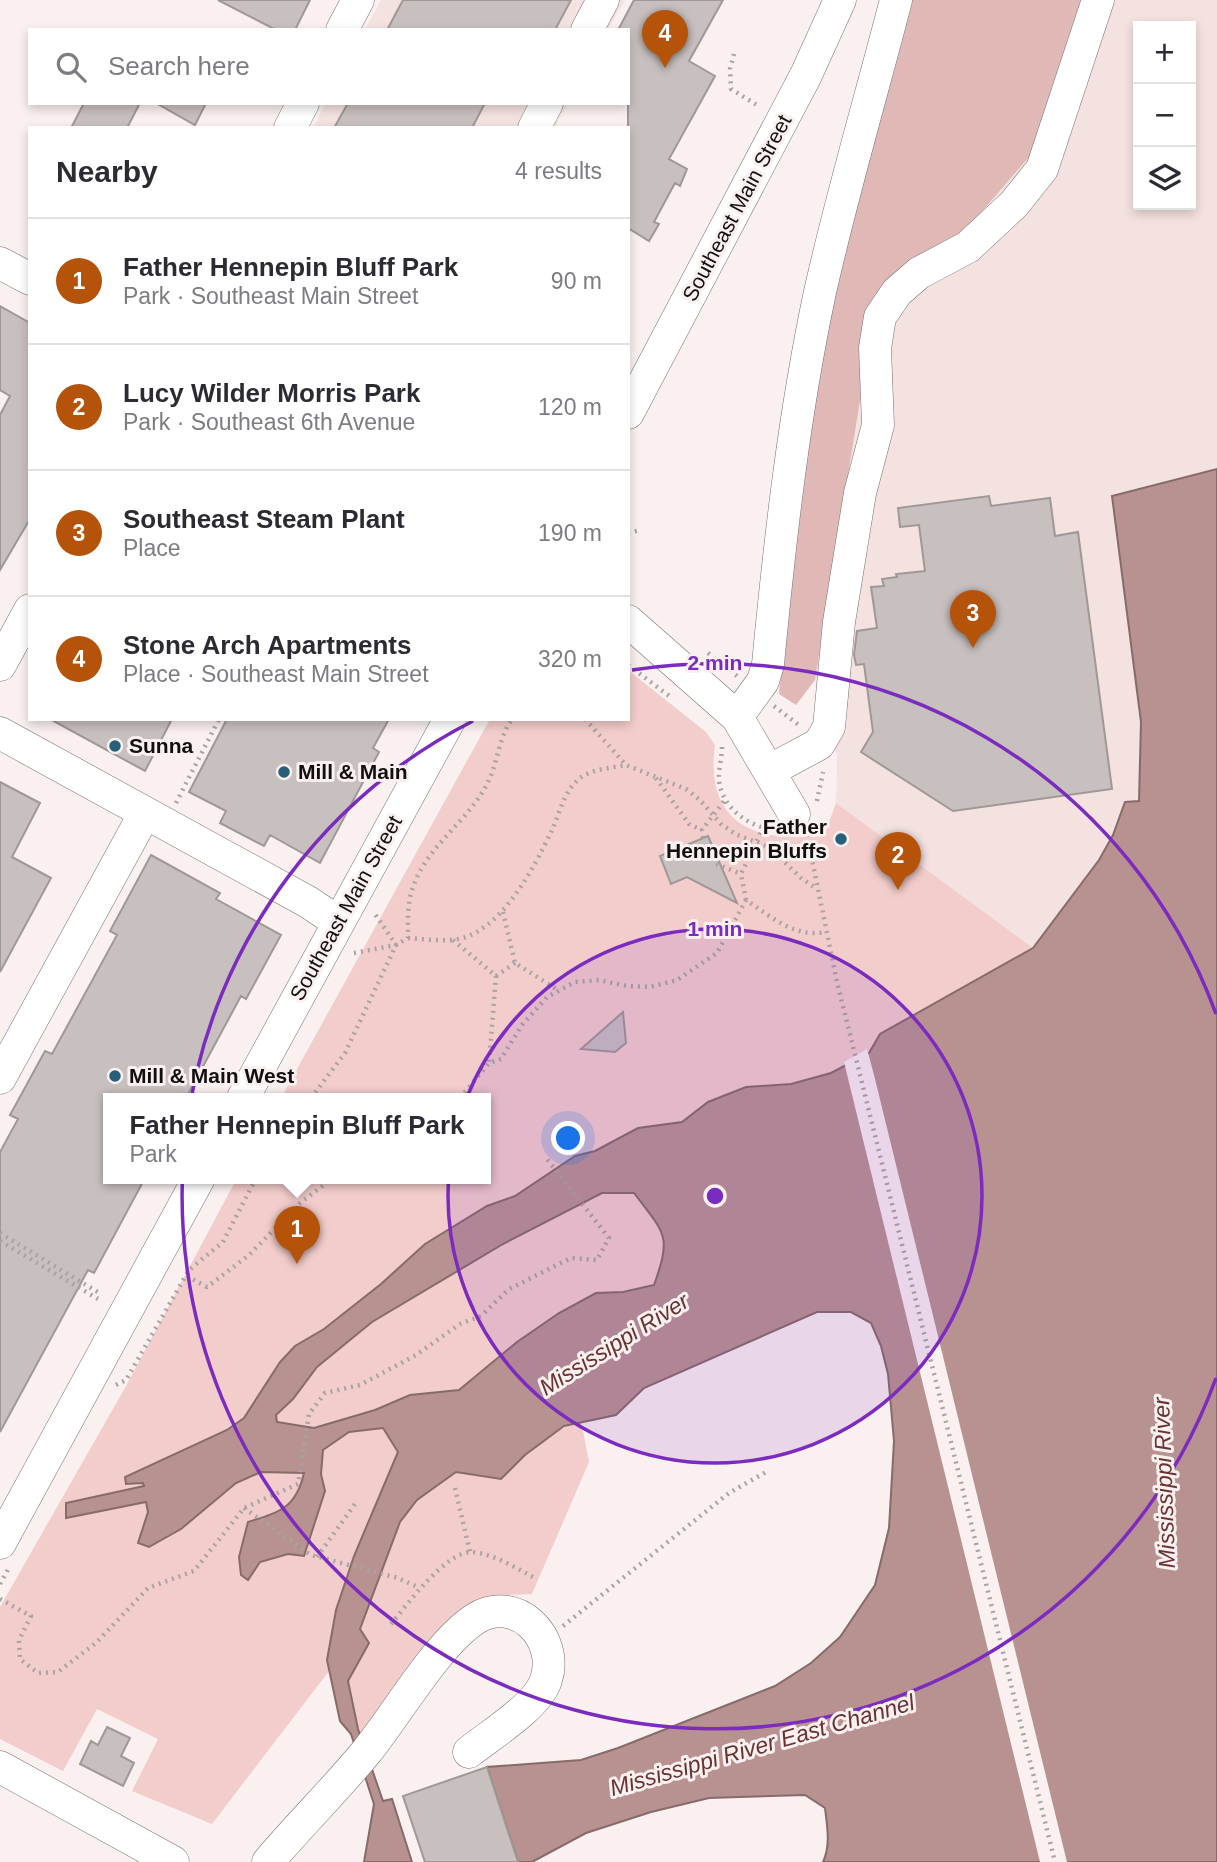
<!DOCTYPE html>
<html lang="en">
<head>
<meta charset="utf-8">
<style>
  :root { --surface:#fff; --page:#f2f2f3; --text:#2b2b33; --muted:#7c7c81; --line:#e1e1e2; --accent:#b45309 }
  body { margin:0; font-family:Helvetica,sans-serif; background:var(--page); color:var(--text) }
  .controls { position:absolute; right:21px; top:21px; display:grid; overflow:hidden; border-radius:0px; box-shadow:0 4px 10px #0003 }
  .controls button { width:63px; height:63px; display:grid; place-items:center; padding:0; border:0; border-bottom:2px solid var(--line); background:var(--surface); color:var(--text); font:35px sans-serif }
  .you { position:absolute; left:569px; top:1139px; width:24px; height:24px; margin:-18px; border:5px solid #fff; border-radius:50%; background:#1a73e8; box-shadow:0 0 0 10px #1a73e833 }
  .badge { display:grid; place-items:center; width:46px; height:46px; border-radius:50%; background:var(--accent); color:#fff; font-size:23px; font-weight:700 }
  .pin { position:absolute; translate:-50% -58px; filter:drop-shadow(0 2px 4px #0008) }
  .pin::after { content:''; position:absolute; top:37px; width:24px; height:21px; background:inherit; clip-path:polygon(0 0,100% 0,50% 100%) }
  .popup { position:absolute; left:103px; top:1093px; width:388px; height:91px; box-sizing:border-box; display:grid; place-content:center; border-radius:0px; background:var(--surface); filter:drop-shadow(0 2px 5px #0005); font-size:23px; white-space:nowrap; color:var(--muted) }
  .popup b { font-size:26px; color:var(--text) }
  .popup::after { content:''; position:absolute; left:50%; top:100%; margin-left:-14px; border:14px solid transparent; border-top-color:var(--surface) }
  .list { margin:0; padding:0; list-style:none }
  h2 { display:flex; justify-content:space-between; align-items:center; height:91px; margin:0; padding:0 28px; font-size:30px }
  h2 small { font-size:23px; font-weight:400; color:var(--muted) }
  .list li { display:grid; grid-template-columns:46px 1fr auto; gap:21px; align-items:center; box-sizing:border-box; height:126px; padding:0 28px; border-top:2px solid var(--line) }
  .list b { display:block; font-size:26px; white-space:nowrap }
  .list p { margin:0; font-size:23px; white-space:nowrap; color:var(--muted) }
  .list em { font-size:23px; font-style:normal; color:var(--muted) }
  .icon { flex:none; width:38px; height:38px; fill:none; stroke:currentColor; stroke-width:2; stroke-linecap:round; stroke-linejoin:round }
  .map { position:relative; flex:none; width:1217px; height:1862px; overflow:hidden }
  .search { position:absolute; background:var(--surface); box-shadow:0 4px 10px #0003; left:28px; top:28px; width:602px; height:77px; display:flex; align-items:center; gap:18px; box-sizing:border-box; padding:0 24px; border-radius:0px; color:var(--muted); font-size:26px }
  .panel { position:absolute; background:var(--surface); box-shadow:0 4px 10px #0003; left:28px; top:126px; width:602px; height:595px; border-radius:0px }
  .map>svg:first-child { display:block }
  .built { fill:#f4e2e1; fill-rule:evenodd }
  .green { fill:#f2cdcb }
  .forest { fill:#e0b9b7 }
  .water { fill:#b89291; stroke:#866b6a; stroke-width:2; fill-rule:evenodd }
  .pier { fill:#f9f0ef }
  .building { fill:#c8c0bf; stroke:#a09797; stroke-width:2 }
  .lines { fill:none; stroke-linecap:round; stroke-linejoin:round }
  .minor-casing { stroke:#787070; stroke-width:33 }
  .path { stroke:#aaa3a3; stroke-width:4.5; stroke-dasharray:2 5; stroke-linecap:butt }
  .minor { stroke:#fff; stroke-width:32 }
  .ring { fill:none; stroke:#7b2cbf; stroke-width:3.5 }
  .poi-dot { fill:#275f79; stroke:#f9f0ef; stroke-width:2.5 }
  .labels { text-anchor:middle; stroke-width:6; stroke-linejoin:round; paint-order:stroke }
  .street-label { font-size:21px; fill:#120f0f; stroke:#f9f0ef }
  .poi-label { font-size:21px; font-weight:bold; fill:#120f0f; stroke:#f9f0ef; text-anchor:start }
  .water-label { font-size:23px; font-style:italic; fill:#693333; stroke:#f9f0ef }
  .centre { fill:#7b2cbf; stroke:#f9f0ef; stroke-width:3.5 }
  .ring-label { font-size:21px; text-anchor:middle; font-weight:bold; fill:#7b2cbf; stroke:#f9f0ef; stroke-width:6; stroke-linejoin:round; paint-order:stroke }
</style>
</head>
<body>
<div class="map">
<svg width="1217" height="1862" viewBox="0 0 1217 1862">
  <rect width="100%" height="100%" fill="#f9f0ef"/>
  <!-- built -->
  <path class="built" d="M381 0H625L608 30H365Z
    M971 0H1217V469L1192 476 1141 722 1139 801 1125 802 1113 835 1099 860 1033 948 836 803 837 756 815 680 872 326ZM1138 26H1191V205H1138Z
    M326 103H568L554 128H313Z"/>
  <!-- green -->
  <path class="green" d="M628 670 706 732 715 745C704 824 758 846 825 833L836 803 1033 948 880 1034 869 1053 831 1073 791 1084 746 1087 708 1102 682 1122 638 1128 595 1151 575 1157 515 1196 487 1206 425 1244 381 1284 324 1329 295 1346 280 1362 245 1417 227 1430 125 1477 143 1483 148 1512 141 1530 181 1529 236 1483 261 1472 304 1473C293 1508 281 1511 248 1522L260 1562 288 1554 325 1492 321 1474 323 1451 348 1432 382 1428 398 1452 354 1556 327 1660 329 1671 212 1824 132 1791 158 1739 97 1709 63 1771 0 1739V1607L126 1386 237 1178H486V1098H281L490 719H628Z
    M602 1193H634C665 1234 672 1235 654 1285L623 1292 596 1293 559 1313 459 1390 410 1395 375 1410 314 1428 277 1422 276 1416 293 1399 317 1367 372 1322 503 1244Z
    M581 1421 589 1462 532 1594 507 1595 474 1608 437 1631 376 1713 362 1743 348 1681 369 1644 360 1629 400 1522 417 1500 456 1472 502 1479C524 1455 549 1431 581 1421Z"/>
  <!-- forest -->
  <path class="forest" d="M904 0H1083L1030 156 964 232 872 326 815 680 796 705 779 694 805 430 838 259Z"/>
  <!-- water -->
  <path class="water" d="M1217 469V1862H823C831 1845 827 1826 825 1808L805 1795 709 1798 651 1812 586 1833 532 1862H518L487 1767 581 1760 618 1748 775 1686 811 1663 840 1637 875 1585 889 1528 894 1441 888 1374 881 1346 871 1323 851 1312H817L644 1388 616 1415 564 1426 525 1455 501 1479 456 1472 417 1500 400 1522 360 1629 369 1643 348 1681 358 1729 383 1801 392 1799 412 1862H364L374 1804 351 1734 340 1721 327 1660 336 1610 354 1556 398 1452 383 1428 349 1432 323 1450 321 1474 325 1491 304 1556 288 1554 260 1562 248 1580 241 1575 239 1557 248 1522C280 1512 296 1508 304 1473L261 1472 236 1483 181 1529 149 1547 138 1543 148 1512 146 1502 66 1518V1503L144 1486 143 1483 126 1484 125 1477 227 1430 244 1418 280 1362 295 1346 324 1329 381 1284 425 1244 487 1206 515 1196 575 1156 595 1151 638 1128 682 1122 708 1102 746 1087 791 1084 831 1073 869 1053 880 1034 1033 948 1099 860 1113 835 1125 802 1139 801 1141 722 1112 496ZM602 1193H634C665 1234 672 1235 654 1285L623 1292 596 1293 559 1313 517 1342 459 1390 410 1395 375 1410 314 1428 277 1422 276 1415 293 1399 317 1367 372 1322 503 1244Z"/>
  <!-- pier -->
  <path class="pier" d="M867 1049 874 1075 1067 1862H1040L844 1062Z"/>
  <!-- building -->
  <path class="building" d="M218 0H310L295 30H276Z
    M403 0H571L555 30H387Z
    M634 0H723L689 61 715 76 669 159 687 169 680 186 675 183 654 222 659 224 649 241 628 228V30H618Z
    M84 103H140L127 128H71Z
    M156 103H206L195 125Z
    M348 103H485L472 128H334Z
    M0 306 30 323V519L0 570V415L10 396 0 390Z
    M989 496 991 506 1050 498 1055 536 1078 532 1112 789 953 811 861 752 873 732 864 664 856 665 854 655 857 631 877 628 871 587 884 586 882 579 897 577 896 574 925 571 919 525 900 527 898 508Z
    M50 719H172L145 771Z
    M227 719H389L373 748 379 752 320 863 270 835 264 846 220 823 226 811 189 792Z
    M0 782 40 803 12 857 51 878 0 972Z
    M708 836 737 903 687 877 671 884 660 856Z
    M151 855 220 893 216 899 281 935 246 999 241 996 186 1098H108V1178H145L94 1273 88 1270 0 1432V1152L18 1119 10 1115 45 1051 52 1054 117 935 110 931Z
    M623 1012 626 1043 615 1052 581 1049Z
    M107 1727 130 1738 121 1756 134 1763 123 1786 80 1764 91 1741 98 1745Z
    M487 1767 518 1862H425L403 1796Z"/>
  <g class="lines">
    <!-- minor casing -->
    <g class="minor-casing">
      <path id="minor" d="M342 30 358 0
        M587 30 603 0
        M290 128 303 103
        M534 128 547 103
        M0 263 30 279
        M628 413 806 75 840 0
        M628 621 737 717 794 814
        M0 665 30 610
        M737 717 763 681 768 664C780 539 794 414 820 292 842 194 871 97 896 0
        M0 733 308 902 338 922
        M769 771 819 744 829 727 839 622 860 493 878 425 875 348 880 317 897 292 919 273 968 247 1014 204 1042 169 1098 0
        M0 1078 145 813
        M243 1098 450 719
        M0 1543 199 1178
        M0 1767 173 1862
        M268 1862C300 1824 336 1789 367 1751 397 1714 437 1644 475 1619 516 1593 560 1638 546 1680 538 1706 490 1735 469 1752"/>
    </g>
    <!-- path -->
    <path class="path" d="M734 54 730 69 731 89 760 107
      M628 533 640 530
      M708 653 737 676
      M628 665 672 698
      M774 706 800 726
      M585 719 626 765 686 789 700 800 721 824 737 835 769 847 801 878 817 889
      M722 747C722 758 718 770 719 781 723 809 748 826 774 830
      M656 778 689 824 702 830
      M817 801 823 772
      M176 803 219 719
      M807 835 837 982 1055 1862
      M703 838 702 830 725 800
      M716 864 741 874
      M746 900 741 874 763 828
      M503 912 515 963 558 990
      M408 938C422 939 437 941 451 940 499 937 534 868 552 830 560 812 564 791 580 778 592 769 611 768 626 765
      M453 940 496 976 489 1063
      M354 953 396 945 375 914
      M496 976 515 963
      M311 1098 345 1053 396 945 408 938C408 922 407 905 412 890 425 847 467 823 487 784 498 763 498 739 512 719
      M460 1098 489 1063 501 1059 522 1025 547 997 575 982 599 980 627 986 650 987 677 980 717 953 746 900C772 917 794 938 826 932
      M0 1233 101 1294
      M0 1241 98 1299
      M187 1276 207 1287 249 1255 300 1203 333 1178
      M116 1385 126 1380 189 1270 223 1242 256 1178
      M455 1488 470 1552
      M244 1508 311 1555 398 1578 420 1588
      M317 1557 355 1504
      M0 1584 10 1566
      M0 1599 31 1616 19 1640 20 1659 38 1673 58 1672 96 1643 148 1588 194 1571 244 1508 298 1484 309 1414 325 1393 360 1385 416 1355 460 1324 481 1316 509 1289 571 1258 597 1260 609 1238 547 1159
      M391 1624C407 1605 446 1551 472 1552 494 1554 514 1567 533 1577
      M563 1626 729 1493 766 1472"/>
    <!-- minor -->
    <use href="#minor" class="minor"/>
  </g>
  <!-- distance rings -->
  <circle cx="715" cy="1196" r="267" fill="#7b2cbf" fill-opacity=".12"/>
  <g class="ring">
    <circle cx="715" cy="1196" r="267"/>
    <path d="M1216 1378A533 533 0 1 1 473 721M632 670A533 533 0 0 1 1216 1014"/>
  </g>
  <!-- markers -->
  <g class="poi-dot">
    <circle cx="115" cy="746" r="7"/>
    <circle cx="284" cy="772" r="7"/>
    <circle cx="841" cy="839" r="7"/>
    <circle cx="115" cy="1076" r="7"/>
  </g>
  <g class="labels">
    <!-- street labels -->
    <g class="street-label">
      <text transform="translate(737 208) rotate(-62)" y="7">Southeast Main Street</text>
      <text transform="translate(346 908) rotate(-61)" y="7">Southeast Main Street</text>
    </g>
    <!-- poi labels -->
    <g class="poi-label">
      <text x="129" y="753">Sunna</text>
      <text x="298" y="779">Mill &amp; Main</text>
      <text x="827" y="834" text-anchor="end">Father<tspan x="827" dy="24">Hennepin Bluffs</tspan></text>
      <text x="129" y="1083">Mill &amp; Main West</text>
    </g>
    <!-- water labels -->
    <g class="water-label">
      <text transform="translate(614 1344) rotate(-32)" y="8">Mississippi River</text>
      <text transform="translate(1164 1483) rotate(-92)" y="8">Mississippi River</text>
      <text transform="translate(762 1745) rotate(-16)" y="8">Mississippi River East Channel</text>
    </g>
  </g>
  <circle cx="715" cy="1196" r="10" class="centre"/>
  <g class="ring-label">
    <text x="715" y="670">2 min</text>
    <text x="715" y="936">1 min</text>
  </g>
</svg>
<div class="controls">
<button>+</button>
<button>−</button>
<button><svg class="icon" aria-label="layers" viewBox="0 0 24 24"><path d="M12 4l9 5-9 5-9-5zM3 14l9 5 9-5"/></svg></button>
</div>
<div class="you"></div>
<div class="pin badge" style="left:297px;top:1264px">1</div>
<div class="popup"><b>Father Hennepin Bluff Park</b>Park</div>
<div class="pin badge" style="left:898px;top:890px">2</div>
<div class="pin badge" style="left:973px;top:648px">3</div>
<div class="pin badge" style="left:665px;top:68px">4</div>
<div class="search"><svg class="icon" aria-label="search" viewBox="0 0 24 24"><circle cx="10" cy="10" r="6"/><path d="M15 15l6 6"/></svg>Search here</div>
<section class="panel">
<h2>Nearby<small>4 results</small></h2>
<ul class="list">
<li><span class="badge">1</span><div><b>Father Hennepin Bluff Park</b><p>Park · Southeast Main Street</p></div><em>90 m</em></li>
<li><span class="badge">2</span><div><b>Lucy Wilder Morris Park</b><p>Park · Southeast 6th Avenue</p></div><em>120 m</em></li>
<li><span class="badge">3</span><div><b>Southeast Steam Plant</b><p>Place</p></div><em>190 m</em></li>
<li><span class="badge">4</span><div><b>Stone Arch Apartments</b><p>Place · Southeast Main Street</p></div><em>320 m</em></li>
</ul>
</section>
</div>
</body>
</html>
